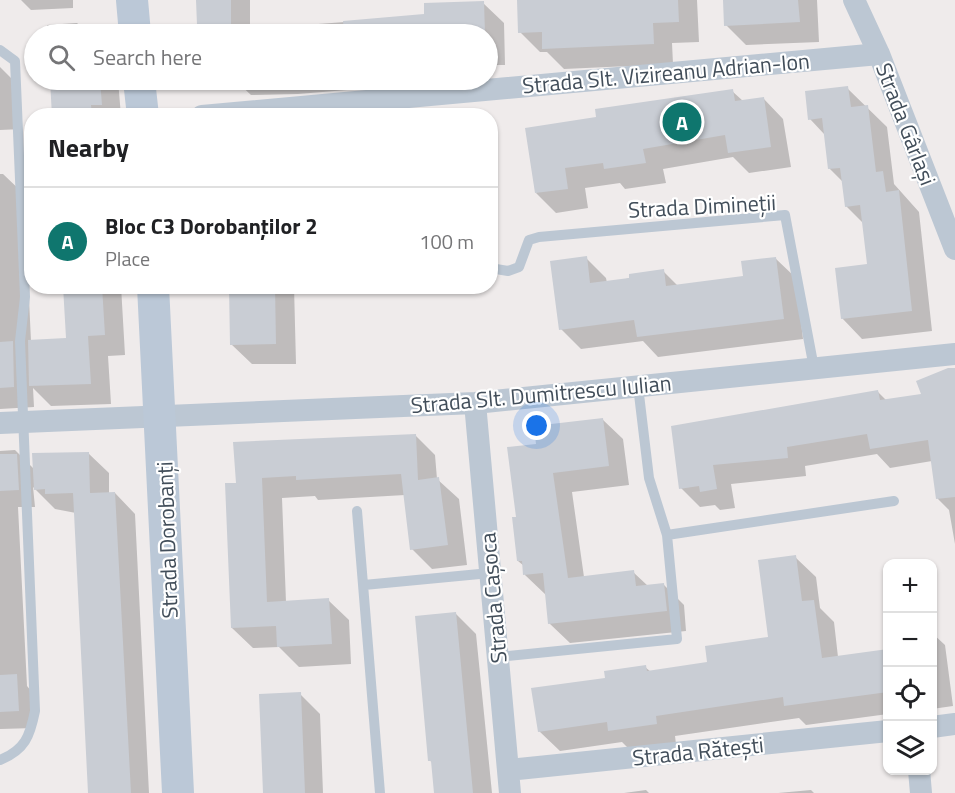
<!DOCTYPE html>
<html lang="en">
<head>
<meta charset="utf-8">
<style>
  :root { --surface:#fff; --page:#f2f2f2; --text:#202124; --muted:#757577; --line:#e0e0e0; --accent:#0f766e }
  body { margin:0; font-family:"Titillium Web",sans-serif; background:var(--page); color:var(--text) }
  .controls { position:absolute; right:18px; bottom:18px; display:grid; overflow:hidden; border-radius:12px; box-shadow:0 2px 4px #0004 }
  .controls button { width:54px; height:54px; display:grid; place-items:center; padding:0; border:0; border-bottom:2px solid var(--line); background:var(--surface); color:var(--text); font:30px sans-serif }
  .you { position:absolute; left:537px; top:426px; width:21px; height:21px; margin:-15px; border:4px solid #fff; border-radius:50%; background:#1a73e8; box-shadow:0 0 0 9px #1a73e833 }
  .badge { display:grid; place-items:center; width:39px; height:39px; border-radius:50%; background:var(--accent); color:#fff; font-size:20px; font-weight:700 }
  .pin { position:absolute; translate:-50% -50%; border:3px solid #fff; box-shadow:0 2px 6px #0006 }
  .list { margin:0; padding:0; list-style:none }
  h2 { display:flex; justify-content:space-between; align-items:center; height:78px; margin:0; padding:0 24px; font-size:26px }
  h2 small { font-size:20px; font-weight:400; color:var(--muted) }
  .list li { display:grid; grid-template-columns:39px 1fr auto; gap:18px; align-items:center; box-sizing:border-box; height:108px; padding:0 24px; border-top:2px solid var(--line) }
  .list b { display:block; font-size:22px; white-space:nowrap }
  .list p { margin:0; font-size:20px; white-space:nowrap; color:var(--muted) }
  .list em { font-size:20px; font-style:normal; color:var(--muted) }
  .icon { flex:none; width:33px; height:33px; fill:none; stroke:currentColor; stroke-width:2; stroke-linecap:round; stroke-linejoin:round }
  .map { position:relative; flex:none; width:955px; height:793px; overflow:hidden }
  .search { position:absolute; background:var(--surface); box-shadow:0 2px 4px #0004; left:24px; top:24px; width:474px; height:66px; display:flex; align-items:center; gap:15px; box-sizing:border-box; padding:0 21px; border-radius:33px; color:var(--muted); font-size:22px }
  .panel { position:absolute; background:var(--surface); box-shadow:0 2px 4px #0004; left:24px; top:108px; width:474px; height:186px; border-radius:24px }
  .map>svg:first-child { display:block }
  .shadow { fill:#0003 }
  .building { fill:#c9cdd4 }
  .lines { fill:none; stroke-linecap:round; stroke-linejoin:round }
  .service { stroke:#bcc7d3; stroke-width:10 }
  .minor { stroke:#bcc7d3; stroke-width:22 }
  .secondary { stroke:#bbc8d7; stroke-width:32 }
  .labels { text-anchor:middle; stroke-width:4.5; stroke-linejoin:round; paint-order:stroke }
  .street-label { font-size:22px; fill:#424e5a; stroke:#fff }
</style>
</head>
<body>
<div class="map">
<svg width="955" height="793" viewBox="0 0 955 793">
  <rect width="100%" height="100%" fill="#efebeb"/>
  <!-- shadow -->
  <path class="shadow" d="M21 0H73V8L31 10Z
    M198 0H250V29L426 16 483 3 504 23 505 65H488V34H209L198 24Z
    M519 0H697L699 42 672 43 673 64 564 69 547 52H540L520 32Z
    M725 0H817L819 42 746 45 726 25Z
    M77 23 89 34H48L47 25Z
    M0 67 20 87 22 129 0 130Z
    M51 80H118L121 116H53Z
    M235 80H433V83L298 94 251 95Z
    M847 88 887 127 894 184 919 212 932 331 862 339 842 318 869 266 864 224 846 206 843 182 829 168 825 135 810 119Z
    M732 91 743 101 763 98 783 119 791 167 749 173 733 157 663 169 666 183 625 189 620 183 585 188 588 208 556 213 536 193 598 118Z
    M0 174H3L24 194 31 341 67 339 64 286H121L125 355 108 356 111 404 51 406 33 388 34 407 0 409Z
    M586 258 606 278 607 283 663 271 678 286 745 278 775 258 796 278 803 339 658 357 643 341 581 349 561 329Z
    M230 286H294L296 364H252L231 344Z
    M955 369V544L949 510 938 499 932 461 890 468 877 454 805 466 806 476 731 484 735 508 720 510 715 505 700 507 681 488 673 428 878 392 887 401 923 395Z
    M602 419 623 439 629 485 572 492 584 577 633 572 648 586 664 585 684 605 686 631 570 643 549 623 546 595 525 575 524 566 518 561 517 518 538 445Z
    M415 435 435 455 437 479 459 499 467 565 432 569 412 549 405 495 318 500 315 496 282 498 286 602 328 600 349 620 351 664 299 667 279 647 253 648 232 628 237 484Z
    M15 450 34 469 88 453 109 473V494L115 493 135 514 149 793H90L76 513 55 509 33 487 35 507H18L27 686 33 693 35 728 0 729V451Z
    M795 557 816 577 820 608 834 622 838 657 888 650V714L806 725 799 718 675 736 676 744 630 750 622 742 560 751 539 731 606 679 645 667 651 672 709 664 770 638Z
    M456 614 476 634 492 793H436L433 763 429 760Z
    M932 633 945 645 953 706 932 709Z
    M300 694 320 714 323 793H264Z
    M646 790 649 793H624Z
    M811 790 814 793H778Z"/>
  <!-- building -->
  <path class="building" d="M196 0H231V24L197 25Z
    M517 0H678L679 22 653 23 654 44 542 49V32L518 33Z
    M723 0H798L800 22 724 26Z
    M484 1 485 34H344L343 21 424 14V3Z
    M50 80H100L102 105H91L92 116H52Z
    M848 86 851 107 868 105 876 172 883 171 886 192 899 190 912 311 841 319 835 268 867 264 860 205 845 207 840 168 828 169 822 118 808 120 805 91Z
    M733 89 735 101 764 97 771 147 728 153 725 135 643 149 646 163 604 169 603 163 565 168 568 189 535 193 525 128 596 117 595 109Z
    M587 256 590 283 629 278V274L664 269 666 286 743 276 741 261 776 257 784 319 637 337 634 320 559 330 550 261Z
    M63 286H102L105 335 88 336 91 384 29 386 28 340 66 338Z
    M229 286H275L276 344 230 345Z
    M13 341 14 387 0 388V342Z
    M948 368H955V497L936 499 928 440 870 449 867 434 787 447 788 458 713 465 717 489 700 492 699 486 679 489 671 426 878 390 880 400 921 394 916 381Z
    M603 418 609 466 553 473 568 578 634 570 636 586 664 583 667 611 548 624 543 573 523 575 522 561H517L512 517H516L507 447 536 444 534 426Z
    M416 434 418 480 439 477 448 545 410 550 401 474 296 480V476L262 478 267 602 329 598 332 644 277 647 276 626 231 628 225 483H236L233 442Z
    M89 452 90 493 115 492 131 793H88L73 493 45 494V489L34 490 32 453Z
    M0 454H17L19 490 0 491Z
    M796 555 802 601 814 600 822 658 888 649V692L784 706 783 697 656 716 657 724 608 731 607 722 538 732 531 688 605 678 604 671 646 665 647 671 707 662 705 646 768 637 758 560Z
    M456 612 473 793H434L431 761H428L415 616Z
    M17 674 19 711 0 712V675Z
    M301 692 305 793H263L259 694Z"/>
  <g class="lines">
    <!-- service -->
    <path class="service" d="M0 50 15 61 25 297 20 341 35 711C30 736 25 750 0 760
      M490 268 508 271 519 267 529 240 539 237 785 215 814 368
      M638 386 649 478 667 535
      M357 511 380 793
      M364 585 490 573
      M498 657 677 639 667 535 894 501"/>
    <!-- minor -->
    <path class="minor" d="M854 0 879 54 955 249
      M202 116 879 54
      M475 403 510 793
      M0 423 475 403 955 354
      M932 727 955 724
      M508 770 888 731
      M919 770 921 793"/>
    <!-- secondary -->
    <path class="secondary" d="M132 0 135 34
      M139 80 143 116
      M153 286 178 793"/>
  </g>
  <g class="labels">
    <!-- street labels -->
    <g class="street-label">
      <text transform="translate(666 73) rotate(-5)" y="8">Strada Slt. Vizireanu Adrian-Ion</text>
      <text transform="translate(906 124) rotate(69)" y="8">Strada Gârlași</text>
      <text transform="translate(702 206) rotate(-3)" y="8">Strada Dimineții</text>
      <text transform="translate(541 394) rotate(-5)" y="8">Strada Slt. Dumitrescu Iulian</text>
      <text transform="translate(167 540) rotate(-92)" y="8">Strada Dorobanți</text>
      <text transform="translate(493 598) rotate(-95)" y="8">Strada Cașoca</text>
      <text transform="translate(698 751) rotate(-6)" y="8">Strada Rătești</text>
    </g>
  </g>
</svg>
<div class="controls">
<button>+</button>
<button>−</button>
<button><svg class="icon" aria-label="locate" viewBox="0 0 24 24"><circle cx="12" cy="12" r="6"/><path d="M12 2v4M12 18v4M2 12h4M18 12h4"/></svg></button>
<button><svg class="icon" aria-label="layers" viewBox="0 0 24 24"><path d="M12 4l9 5-9 5-9-5zM3 14l9 5 9-5"/></svg></button>
</div>
<div class="you"></div>
<div class="pin badge" style="left:682px;top:122px">A</div>
<div class="search"><svg class="icon" aria-label="search" viewBox="0 0 24 24"><circle cx="10" cy="10" r="6"/><path d="M15 15l6 6"/></svg>Search here</div>
<section class="panel">
<h2>Nearby<small></small></h2>
<ul class="list">
<li><span class="badge">A</span><div><b>Bloc C3 Dorobanților 2</b><p>Place</p></div><em>100 m</em></li>
</ul>
</section>
</div>
</body>
</html>
